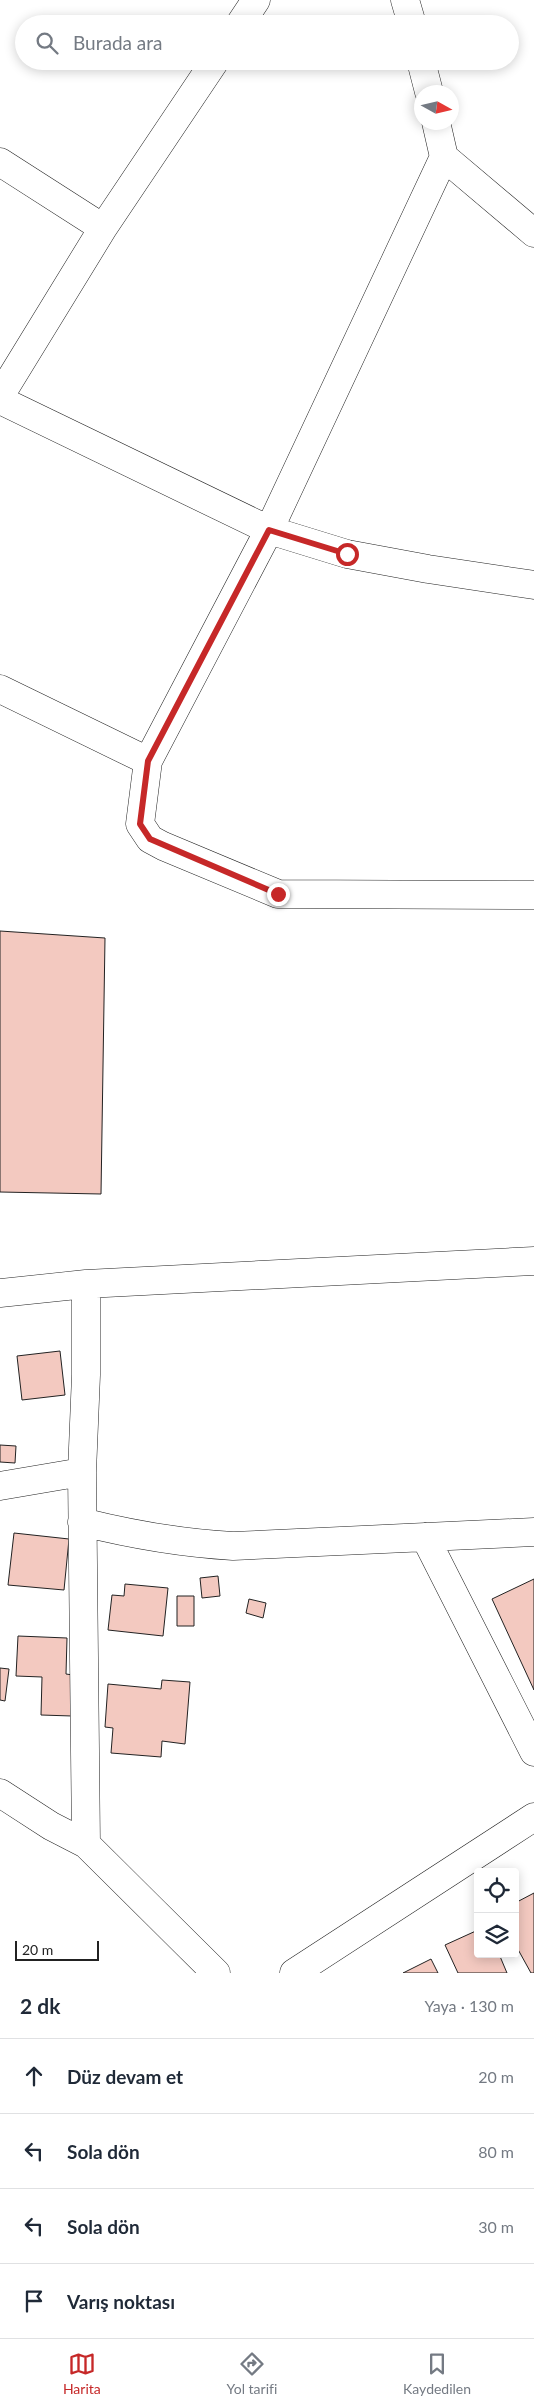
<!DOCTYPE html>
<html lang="tr">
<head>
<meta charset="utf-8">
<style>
  :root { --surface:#fff; --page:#f6f6f7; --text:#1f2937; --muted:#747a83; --line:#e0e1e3; --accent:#c62828 }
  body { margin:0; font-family:Lato,sans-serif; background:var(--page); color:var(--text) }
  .controls { position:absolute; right:15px; bottom:15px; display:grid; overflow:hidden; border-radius:5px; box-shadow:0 2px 12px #0003 }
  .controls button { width:45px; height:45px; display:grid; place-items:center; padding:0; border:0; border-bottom:1px solid var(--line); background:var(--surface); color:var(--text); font:25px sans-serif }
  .compass { position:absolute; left:414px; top:85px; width:45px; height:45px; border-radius:50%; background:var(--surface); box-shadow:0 2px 12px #0003; rotate:98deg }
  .scale { position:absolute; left:15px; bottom:12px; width:84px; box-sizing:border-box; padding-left:5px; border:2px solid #222; border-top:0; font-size:14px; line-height:18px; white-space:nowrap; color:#222; -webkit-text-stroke:4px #fff; paint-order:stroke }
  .stop { position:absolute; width:15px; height:15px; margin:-11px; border:4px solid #c62828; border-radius:50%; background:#fff }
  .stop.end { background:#c62828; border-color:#fff; box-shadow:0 1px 5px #0008 }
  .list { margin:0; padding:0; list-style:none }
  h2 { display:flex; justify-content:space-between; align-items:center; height:65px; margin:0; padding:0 20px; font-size:21px }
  h2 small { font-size:16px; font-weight:400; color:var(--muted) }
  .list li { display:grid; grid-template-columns:32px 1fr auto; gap:15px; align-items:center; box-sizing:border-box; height:75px; padding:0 20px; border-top:1px solid var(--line) }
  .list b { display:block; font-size:19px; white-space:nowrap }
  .list em { font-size:16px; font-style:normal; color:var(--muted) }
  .icon { flex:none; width:28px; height:28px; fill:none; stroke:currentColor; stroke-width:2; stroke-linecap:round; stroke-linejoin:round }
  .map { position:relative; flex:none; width:534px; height:1973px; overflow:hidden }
  .search { position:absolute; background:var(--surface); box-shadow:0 2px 12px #0003; left:15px; right:15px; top:15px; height:55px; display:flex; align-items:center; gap:12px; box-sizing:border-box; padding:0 18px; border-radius:28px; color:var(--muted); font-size:19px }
  .sheet { height:365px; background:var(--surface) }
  nav { display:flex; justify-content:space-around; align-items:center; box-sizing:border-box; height:70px; border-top:1px solid var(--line); background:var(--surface); font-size:14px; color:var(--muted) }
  nav a { display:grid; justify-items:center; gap:2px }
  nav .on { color:var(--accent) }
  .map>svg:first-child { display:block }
  .building { fill:#f3c9c0; stroke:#222 }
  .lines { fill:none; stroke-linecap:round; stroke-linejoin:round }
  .minor-casing { stroke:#222; stroke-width:29 }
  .minor { stroke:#fff; stroke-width:28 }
  .route { stroke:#c62828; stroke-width:6 }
</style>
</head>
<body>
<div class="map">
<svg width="534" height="1973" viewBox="0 0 534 1973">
  <rect width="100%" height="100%" fill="#fff"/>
  <!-- building -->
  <path class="building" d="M0 931 105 938 101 1194 0 1192Z
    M60 1351 65 1395 22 1400 17 1356Z
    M0 1445 16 1446 15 1463 0 1462Z
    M14 1533 69 1539 64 1590 8 1585Z
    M218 1576 220 1596 202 1598 200 1578Z
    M534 1579V1690L492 1599Z
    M125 1584 168 1588 163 1636 108 1630 112 1595 124 1596Z
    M177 1596H194V1626H177Z
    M249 1599 266 1603 263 1618 246 1613Z
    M18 1636 67 1638 66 1674 73 1675 72 1716 41 1715 42 1677 16 1676Z
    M0 1668 9 1669 5 1701 0 1700Z
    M162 1680 190 1682 185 1744 162 1741 161 1757 111 1753 113 1728 105 1727 108 1684 161 1689Z
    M534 1893V1973H531L515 1944V1903Z
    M478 1930V1954H499L507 1973H458L445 1945Z
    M431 1959 438 1973H403Z"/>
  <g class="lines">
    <!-- minor casing -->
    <g class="minor-casing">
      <path id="minor" d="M405 0 412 24
        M240 24 256 0
        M421 61 429 92
        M436 122 444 157 534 233
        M444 157 269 530 148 761 140 824 150 839 163 846 278 894 534 895
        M0 162 103 228
        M0 396 103 228 215 61
        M0 400 269 530 347 554 428 569 534 585
        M0 689 148 761
        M86 1284V1375L82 1472 86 1844
        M0 1293 86 1284 534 1261
        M0 1486 82 1472
        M82 1522C134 1535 180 1543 233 1546L534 1532
        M425 1537 534 1752
        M0 1793 51 1826 86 1844 216 1973
        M294 1973 534 1817"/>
    </g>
    <!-- minor -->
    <use href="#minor" class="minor"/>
  </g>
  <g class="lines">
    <!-- route -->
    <path class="route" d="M278 894 150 839 140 824 148 761 269 530 347 554"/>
  </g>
</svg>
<div class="controls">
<button><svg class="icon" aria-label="locate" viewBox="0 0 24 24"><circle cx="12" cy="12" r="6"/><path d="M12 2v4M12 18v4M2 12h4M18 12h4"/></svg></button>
<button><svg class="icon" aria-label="layers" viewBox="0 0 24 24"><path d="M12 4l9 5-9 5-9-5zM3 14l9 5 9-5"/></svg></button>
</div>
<svg class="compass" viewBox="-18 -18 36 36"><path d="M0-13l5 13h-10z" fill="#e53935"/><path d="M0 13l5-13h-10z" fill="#747a83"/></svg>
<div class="scale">20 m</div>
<div class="stop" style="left:347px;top:554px"></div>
<div class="stop end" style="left:278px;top:894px"></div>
<div class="search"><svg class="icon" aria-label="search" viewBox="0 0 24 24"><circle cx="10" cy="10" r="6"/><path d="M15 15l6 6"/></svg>Burada ara</div>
</div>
<section class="sheet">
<h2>2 dk<small>Yaya · 130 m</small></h2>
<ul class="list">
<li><svg class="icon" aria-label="ahead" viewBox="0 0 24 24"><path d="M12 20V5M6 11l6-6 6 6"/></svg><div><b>Düz devam et</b></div><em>20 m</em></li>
<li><svg class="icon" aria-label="left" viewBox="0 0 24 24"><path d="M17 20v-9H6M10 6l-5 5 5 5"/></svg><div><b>Sola dön</b></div><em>80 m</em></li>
<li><svg class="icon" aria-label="left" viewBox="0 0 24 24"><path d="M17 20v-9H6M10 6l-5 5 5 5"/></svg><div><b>Sola dön</b></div><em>30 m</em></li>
<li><svg class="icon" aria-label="arrive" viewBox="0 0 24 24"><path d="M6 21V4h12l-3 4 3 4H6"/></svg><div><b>Varış noktası</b></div></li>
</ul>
</section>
<nav>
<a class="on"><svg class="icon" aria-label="map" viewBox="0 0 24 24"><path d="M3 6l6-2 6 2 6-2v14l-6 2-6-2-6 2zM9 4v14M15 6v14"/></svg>Harita</a>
<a><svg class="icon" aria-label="directions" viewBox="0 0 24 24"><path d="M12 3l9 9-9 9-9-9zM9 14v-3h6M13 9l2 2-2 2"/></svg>Yol tarifi</a>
<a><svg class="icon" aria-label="saved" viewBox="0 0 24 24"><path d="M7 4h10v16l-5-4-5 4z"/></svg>Kaydedilen</a>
</nav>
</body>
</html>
